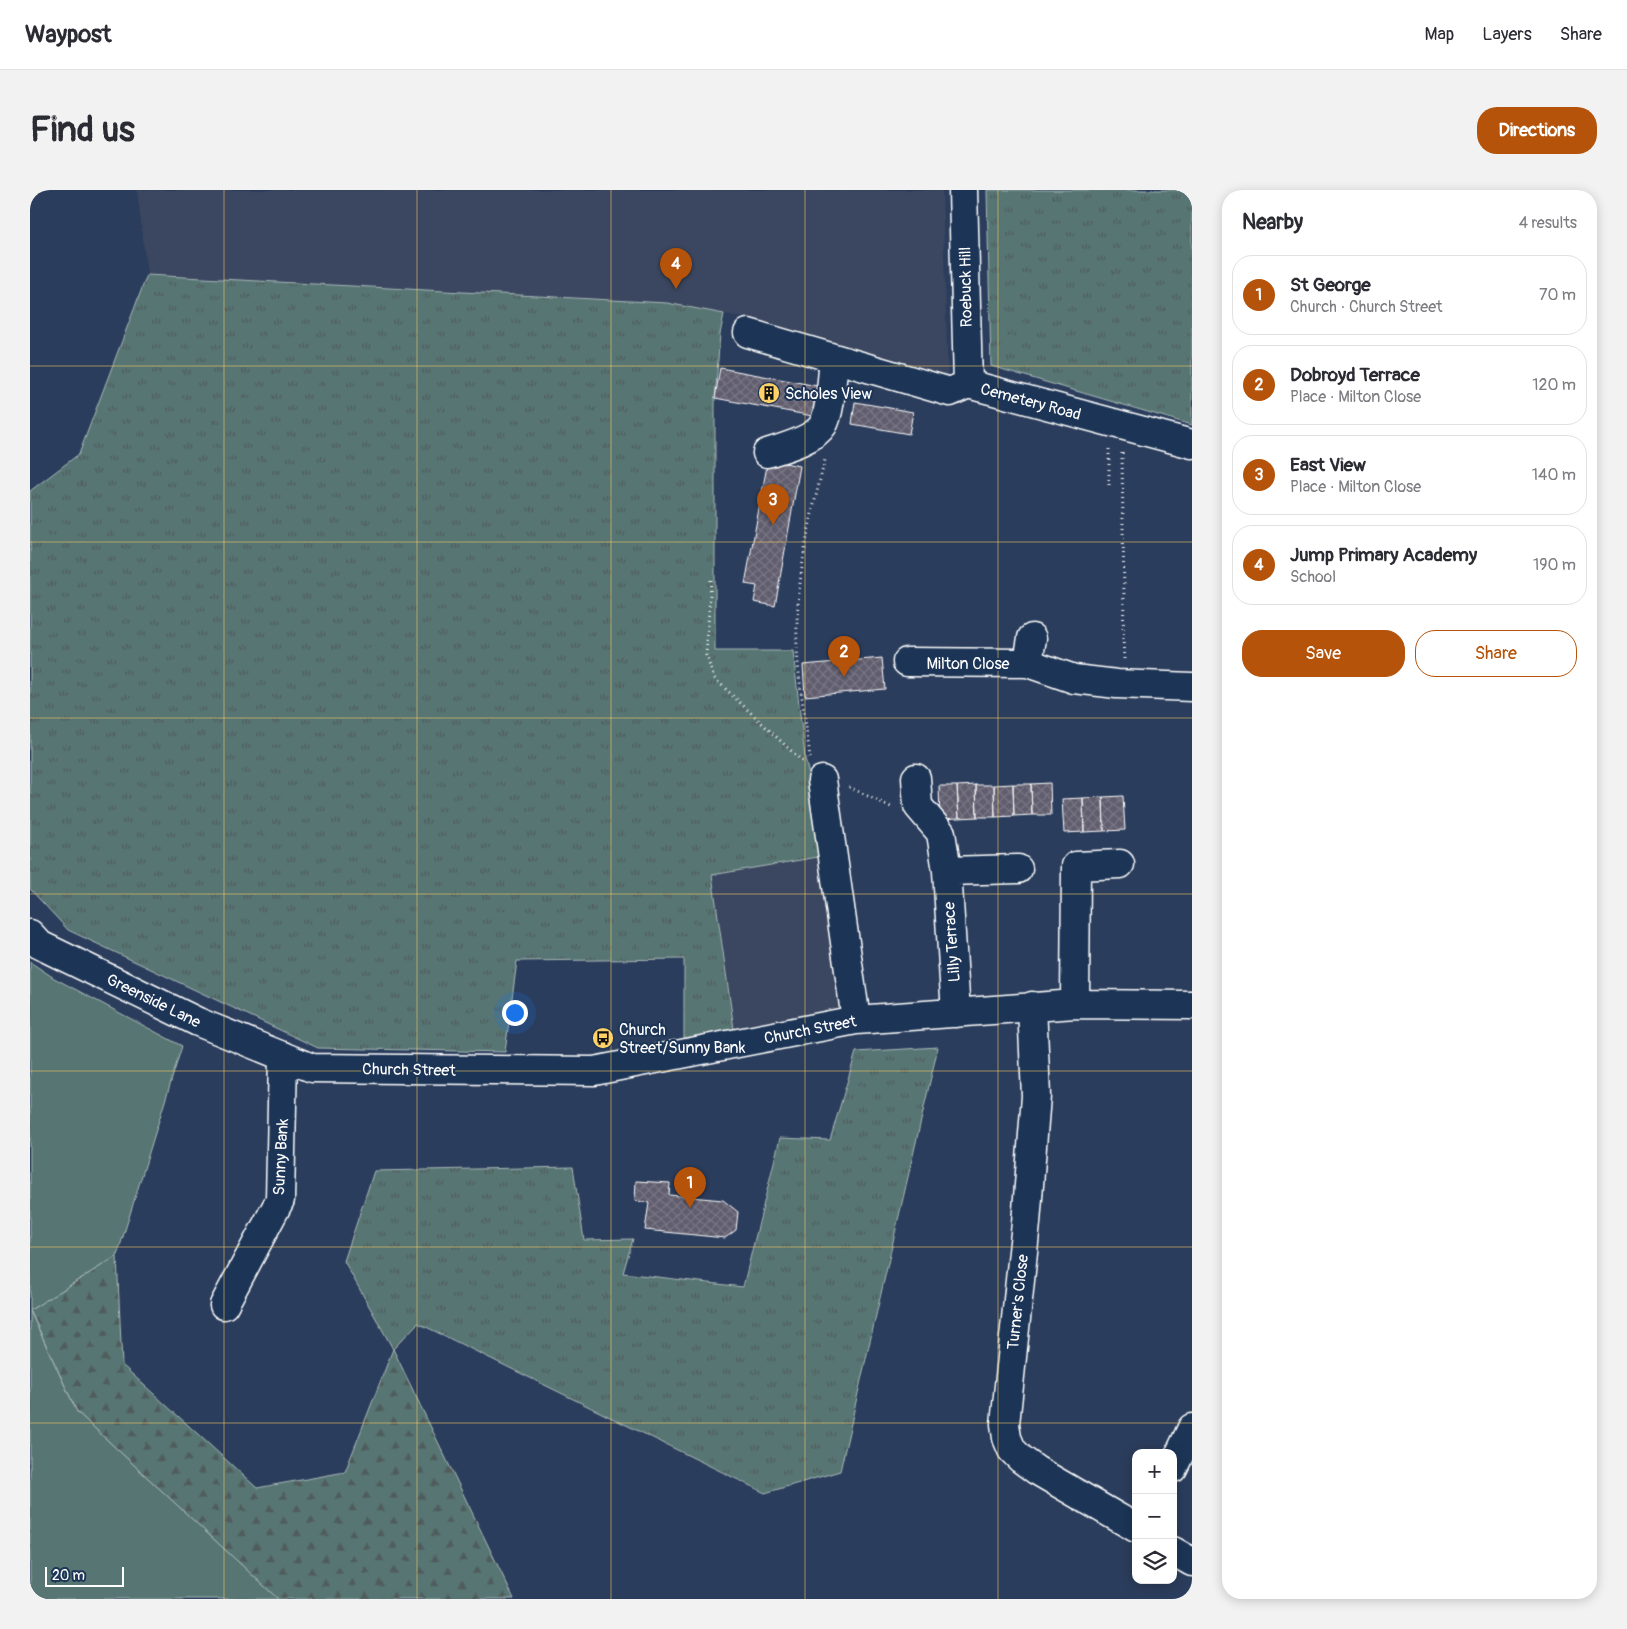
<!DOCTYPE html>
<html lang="en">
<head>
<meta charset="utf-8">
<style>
  :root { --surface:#fff; --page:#f2f2f3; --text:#2b2b33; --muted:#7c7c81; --line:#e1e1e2; --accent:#b45309 }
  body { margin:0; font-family:Pangolin,sans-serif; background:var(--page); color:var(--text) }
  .controls { position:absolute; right:15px; bottom:15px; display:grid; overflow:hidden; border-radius:10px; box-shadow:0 2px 12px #0003 }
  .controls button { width:45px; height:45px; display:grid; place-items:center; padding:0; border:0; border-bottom:1px solid var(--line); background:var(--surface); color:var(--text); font:25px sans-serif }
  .scale { position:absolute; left:15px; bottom:12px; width:79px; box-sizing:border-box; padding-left:5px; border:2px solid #fff; border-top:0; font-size:14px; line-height:18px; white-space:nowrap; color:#fff; -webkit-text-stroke:4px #1d3557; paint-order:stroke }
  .you { position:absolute; left:484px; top:822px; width:18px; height:18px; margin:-12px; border:4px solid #fff; border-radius:50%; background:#1a73e8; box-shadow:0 0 0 8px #1a73e833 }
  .badge { display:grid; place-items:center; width:32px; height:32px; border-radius:50%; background:var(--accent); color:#fff; font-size:16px; font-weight:700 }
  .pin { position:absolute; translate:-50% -41px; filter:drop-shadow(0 1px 2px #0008) }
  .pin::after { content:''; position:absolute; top:26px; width:18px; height:15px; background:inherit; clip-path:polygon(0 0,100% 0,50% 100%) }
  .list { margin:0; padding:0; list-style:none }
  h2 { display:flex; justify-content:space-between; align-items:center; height:65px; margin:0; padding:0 20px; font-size:21px }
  h2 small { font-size:16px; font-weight:400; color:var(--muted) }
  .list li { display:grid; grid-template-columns:32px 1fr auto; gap:15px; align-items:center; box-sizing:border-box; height:80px; margin:0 10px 10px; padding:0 10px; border:1px solid var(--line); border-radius:20px }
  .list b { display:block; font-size:19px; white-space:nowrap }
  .list p { margin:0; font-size:16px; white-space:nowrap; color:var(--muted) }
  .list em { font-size:16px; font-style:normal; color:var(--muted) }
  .actions { display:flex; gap:10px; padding:15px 20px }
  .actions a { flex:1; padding:11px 0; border:1px solid var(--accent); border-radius:20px; text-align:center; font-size:18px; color:var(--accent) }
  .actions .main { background:var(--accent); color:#fff }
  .icon { flex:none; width:28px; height:28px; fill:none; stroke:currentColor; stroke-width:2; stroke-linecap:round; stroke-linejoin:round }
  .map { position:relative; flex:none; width:1162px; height:1409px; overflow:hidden; border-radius:20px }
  header { display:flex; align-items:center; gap:30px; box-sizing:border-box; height:70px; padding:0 25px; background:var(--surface); border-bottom:1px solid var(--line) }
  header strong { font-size:24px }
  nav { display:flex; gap:28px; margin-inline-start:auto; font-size:18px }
  .intro { display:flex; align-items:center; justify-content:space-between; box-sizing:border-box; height:120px; padding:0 30px }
  h1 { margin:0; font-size:35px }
  .button { padding:12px 22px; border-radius:20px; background:var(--accent); color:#fff; font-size:18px; font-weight:700 }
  main { display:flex; gap:30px; padding:0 30px }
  aside { flex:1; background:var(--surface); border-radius:20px; box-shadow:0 2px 12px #0003 }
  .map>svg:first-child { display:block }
  .built { fill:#3b4761 }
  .grass { fill:url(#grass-tufts); stroke:#abbab9 }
  .forest { fill:url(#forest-firs); stroke:#abbab9 }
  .green { fill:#577573; stroke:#abbab9 }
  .building { fill:url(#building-cross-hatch); stroke:#fff }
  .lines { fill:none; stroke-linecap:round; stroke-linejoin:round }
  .minor-casing { stroke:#fff; stroke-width:31 }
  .path { stroke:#fff; stroke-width:3; stroke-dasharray:1 4; stroke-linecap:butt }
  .minor { stroke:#1d3557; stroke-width:28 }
  .grid { fill:none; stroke:#ffd166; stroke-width:1; stroke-opacity:0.55 }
  .labels { text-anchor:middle; stroke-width:4; stroke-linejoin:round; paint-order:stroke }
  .street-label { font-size:16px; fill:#fff; stroke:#1d3557 }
  .poi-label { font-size:16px; fill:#fff; stroke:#1d3557; text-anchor:start }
</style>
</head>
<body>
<header>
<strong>Waypost</strong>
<nav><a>Map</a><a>Layers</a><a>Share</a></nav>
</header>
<div class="intro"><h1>Find us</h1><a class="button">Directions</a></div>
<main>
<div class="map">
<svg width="1162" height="1409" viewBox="0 0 1162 1409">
  <defs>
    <pattern id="grass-tufts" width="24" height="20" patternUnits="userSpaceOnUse" patternTransform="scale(1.25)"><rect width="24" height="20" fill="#577573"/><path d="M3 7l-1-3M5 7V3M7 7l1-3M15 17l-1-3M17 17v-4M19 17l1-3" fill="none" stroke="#505c5c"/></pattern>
    <pattern id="forest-firs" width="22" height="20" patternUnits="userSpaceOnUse" patternTransform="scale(1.25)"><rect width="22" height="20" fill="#577573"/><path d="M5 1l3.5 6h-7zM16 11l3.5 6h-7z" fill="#505c5c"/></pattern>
    <pattern id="building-cross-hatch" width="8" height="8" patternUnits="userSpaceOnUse" patternTransform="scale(1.25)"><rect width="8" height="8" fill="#615d6e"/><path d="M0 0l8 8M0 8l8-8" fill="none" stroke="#797584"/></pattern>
  </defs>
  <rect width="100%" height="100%" fill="#2b3d5c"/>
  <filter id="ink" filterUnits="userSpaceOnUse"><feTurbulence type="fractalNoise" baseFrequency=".02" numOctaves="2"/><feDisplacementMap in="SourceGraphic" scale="10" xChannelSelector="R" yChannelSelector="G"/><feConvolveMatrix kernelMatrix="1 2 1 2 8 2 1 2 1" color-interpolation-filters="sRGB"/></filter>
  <g filter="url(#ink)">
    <!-- built -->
    <path class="built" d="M107 0H912L918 190 726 130 637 113 117 85Z
      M788 667 812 818 704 839 682 684Z"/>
    <!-- grass -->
    <path class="grass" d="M957 0H1162V235L961 176Z
      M117 85 637 113 694 124 690 144 685 208V461H763L775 568 785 611 788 667 682 685 704 839 654 849V769L487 771 475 862 288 858 38 740 0 699V301L49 264Z
      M908 857 810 1281 735 1303 388 1133 363 1159 314 1071 344 981 543 977 554 1050 603 1049 593 1083 713 1097 750 948 800 950 826 862Z"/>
    <!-- forest -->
    <path class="forest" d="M87 1066 92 1175 227 1298 315 1282 363 1159 484 1409H248L47 1222 0 1120Z"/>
    <!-- green -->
    <path class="green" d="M0 772 24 788 152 856 87 1066 0 1120Z
      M0 1121 47 1222 248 1409H0Z"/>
    <!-- building -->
    <path class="building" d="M690 178 793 197 788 227 685 208Z
      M825 212 883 222 879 244 822 234Z
      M738 270 770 276 745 416 724 412 727 396 715 394Z
      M852 468 855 499 775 506 773 475Z
      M1020 593 1021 625H1002L1001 594Z
      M983 594H1001L1002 625 984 626Z
      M983 594 984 626 965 627 964 595Z
      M946 595H964L965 627H947Z
      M946 595 947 627 929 628 927 596Z
      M909 596H927L929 628 910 629Z
      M1093 606 1095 640 1074 641 1073 607Z
      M1073 607 1074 641 1054 642 1053 608Z
      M1053 608 1054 642 1034 643 1032 609Z
      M606 991 640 993 639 1005 693 1010 708 1022 706 1040 695 1048 615 1040 619 1013 605 1011Z"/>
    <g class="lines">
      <!-- minor casing -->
      <g class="minor-casing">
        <path id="minor" d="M933 0 938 194
          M718 143 920 202 938 194 1162 254
          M737 263C753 258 784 250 793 235 801 222 802 185 804 169
          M877 472 998 473 1044 489 1087 494 1162 497
          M998 473 1002 448
          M886 588 888 616 911 643 917 681 926 823
          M792 590 826 830
          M917 681 988 679
          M0 744 10 755 168 832 282 878 564 881 826 830 1045 814 1162 815
          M1045 814 1046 676 1090 674
          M1002 816 1006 906 996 1033 975 1234 977 1248 982 1260 991 1269 1006 1280 1106 1338
          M194 1115 250 1010 253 866
          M1143 1278 1162 1238
          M1143 1361 1162 1372"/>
      </g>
      <!-- path -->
      <path class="path" d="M1079 259V299
        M1092 263 1094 409 1093 448 1094 469
        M681 390 676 465 684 488 773 572
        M780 568C776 532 769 495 767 458 765 395 779 331 795 270
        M819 597 861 617"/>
      <!-- minor -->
      <use href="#minor" class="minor"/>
    </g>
  </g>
  <!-- grid -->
  <path class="grid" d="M194 0V1409M387 0V1409M581 0V1409M775 0V1409M968 0V1409M0 176H1162M0 352H1162M0 528H1162M0 704H1162M0 881H1162M0 1057H1162M0 1233H1162"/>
  <!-- icons -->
  <defs>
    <g id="building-disc" transform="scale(1.125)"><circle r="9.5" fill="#ffd166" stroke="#1d3557"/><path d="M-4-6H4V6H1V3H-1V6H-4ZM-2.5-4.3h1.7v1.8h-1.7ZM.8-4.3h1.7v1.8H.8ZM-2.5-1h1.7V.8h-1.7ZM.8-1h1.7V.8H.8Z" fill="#111"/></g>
    <g id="bus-disc" transform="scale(1.125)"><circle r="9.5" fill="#ffd166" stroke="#1d3557"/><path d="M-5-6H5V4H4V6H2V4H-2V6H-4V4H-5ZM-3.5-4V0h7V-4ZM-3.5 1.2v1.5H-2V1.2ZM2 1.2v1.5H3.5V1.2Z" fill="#111"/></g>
  </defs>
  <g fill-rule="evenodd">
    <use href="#building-disc" x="739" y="203"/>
    <use href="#bus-disc" x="573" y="848"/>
  </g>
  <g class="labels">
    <!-- street labels -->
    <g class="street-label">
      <text transform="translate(935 97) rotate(-91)" y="6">Roebuck Hill</text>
      <text transform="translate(1001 211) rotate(15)" y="6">Cemetery Road</text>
      <text x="938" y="479">Milton Close</text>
      <text transform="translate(921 752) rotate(-94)" y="6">Lilly Terrace</text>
      <text transform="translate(124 810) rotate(26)" y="6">Greenside Lane</text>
      <text transform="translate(780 839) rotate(-11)" y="6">Church Street</text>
      <text transform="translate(379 879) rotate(1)" y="6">Church Street</text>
      <text transform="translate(250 967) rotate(-87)" y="6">Sunny Bank</text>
      <text transform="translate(987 1112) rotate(-84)" y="6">Turner's Close</text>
    </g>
    <!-- poi labels -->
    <g class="poi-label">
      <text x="755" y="209">Scholes View</text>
      <text x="589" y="845">Church<tspan x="589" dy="18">Street/Sunny Bank</tspan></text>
    </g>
  </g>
</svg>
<div class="controls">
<button>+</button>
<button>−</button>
<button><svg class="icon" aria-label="layers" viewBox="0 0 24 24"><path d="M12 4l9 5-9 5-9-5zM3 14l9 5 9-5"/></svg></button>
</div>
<div class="scale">20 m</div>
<div class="you"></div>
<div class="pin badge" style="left:660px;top:1018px">1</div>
<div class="pin badge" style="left:814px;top:487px">2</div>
<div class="pin badge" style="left:743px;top:335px">3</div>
<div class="pin badge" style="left:646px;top:99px">4</div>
</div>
<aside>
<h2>Nearby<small>4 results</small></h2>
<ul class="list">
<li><span class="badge">1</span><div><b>St George</b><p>Church · Church Street</p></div><em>70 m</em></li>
<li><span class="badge">2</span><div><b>Dobroyd Terrace</b><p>Place · Milton Close</p></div><em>120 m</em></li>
<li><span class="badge">3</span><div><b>East View</b><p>Place · Milton Close</p></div><em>140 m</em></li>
<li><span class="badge">4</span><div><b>Jump Primary Academy</b><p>School</p></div><em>190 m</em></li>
</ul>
<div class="actions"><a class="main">Save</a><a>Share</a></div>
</aside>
</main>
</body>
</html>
